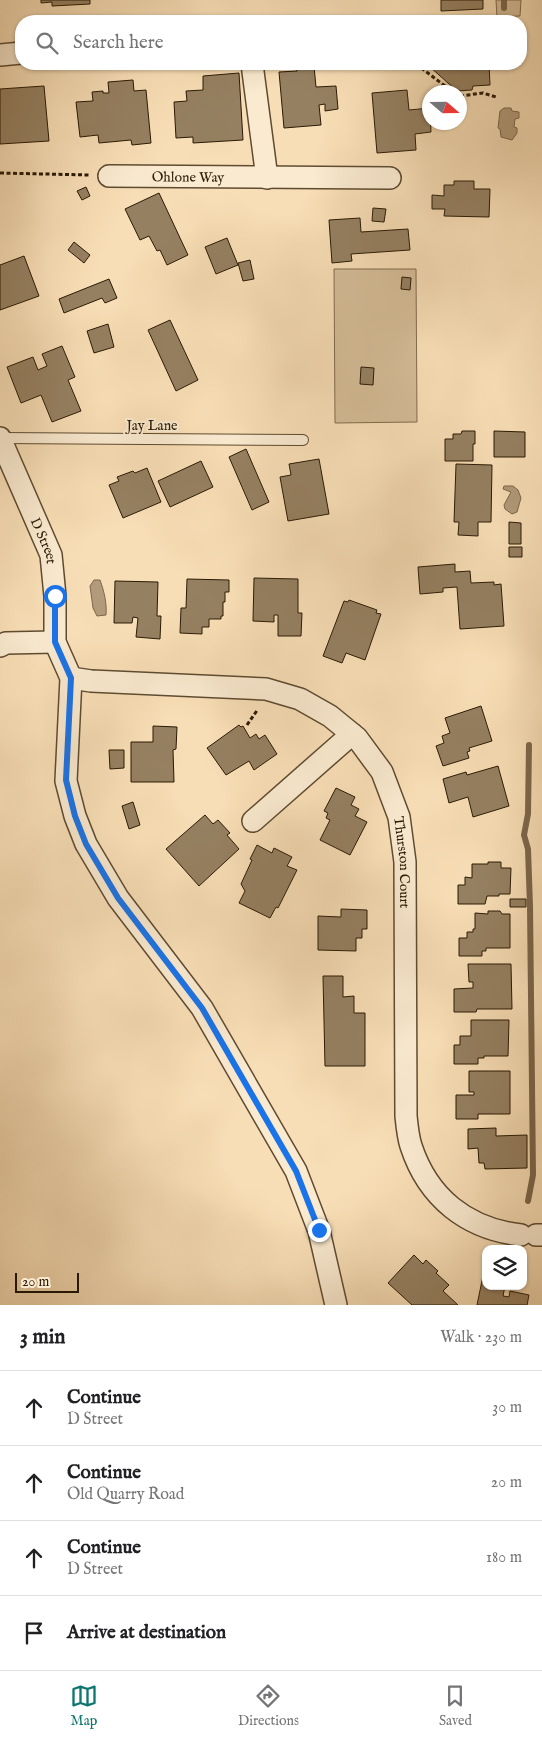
<!DOCTYPE html>
<html lang="en">
<head>
<meta charset="utf-8">
<style>
  :root { --surface:#fff; --page:#f2f2f2; --text:#202124; --muted:#757577; --line:#e0e0e0; --accent:#0f766e }
  body { margin:0; font-family:"IM FELL English",serif; background:var(--page); color:var(--text) }
  .controls { position:absolute; right:15px; bottom:15px; display:grid; overflow:hidden; border-radius:10px; box-shadow:0 1px 4px #0004 }
  .controls button { width:45px; height:45px; display:grid; place-items:center; padding:0; border:0; border-bottom:1px solid var(--line); background:var(--surface); color:var(--text); font:25px sans-serif }
  .compass { position:absolute; left:422px; top:85px; width:45px; height:45px; border-radius:50%; background:var(--surface); box-shadow:0 1px 4px #0004; rotate:110deg }
  .scale { position:absolute; left:15px; bottom:12px; width:64px; box-sizing:border-box; padding-left:5px; border:2px solid #2a1a05; border-top:0; font-size:14px; line-height:18px; white-space:nowrap; color:#2a1a05; -webkit-text-stroke:4px #faead0; paint-order:stroke }
  .stop { position:absolute; width:15px; height:15px; margin:-11px; border:4px solid #1a73e8; border-radius:50%; background:#fff }
  .stop.end { background:#1a73e8; border-color:#fff; box-shadow:0 1px 5px #0008 }
  .list { margin:0; padding:0; list-style:none }
  h2 { display:flex; justify-content:space-between; align-items:center; height:65px; margin:0; padding:0 20px; font-size:21px }
  h2 small { font-size:16px; font-weight:400; color:var(--muted) }
  .list li { display:grid; grid-template-columns:32px 1fr auto; gap:15px; align-items:center; box-sizing:border-box; height:75px; padding:0 20px; border-top:1px solid var(--line) }
  .list b { display:block; font-size:19px; white-space:nowrap }
  .list p { margin:0; font-size:16px; white-space:nowrap; color:var(--muted) }
  .list em { font-size:16px; font-style:normal; color:var(--muted) }
  .icon { flex:none; width:28px; height:28px; fill:none; stroke:currentColor; stroke-width:2; stroke-linecap:round; stroke-linejoin:round }
  .map { position:relative; flex:none; width:542px; height:1305px; overflow:hidden }
  .search { position:absolute; background:var(--surface); box-shadow:0 1px 4px #0004; left:15px; right:15px; top:15px; height:55px; display:flex; align-items:center; gap:12px; box-sizing:border-box; padding:0 18px; border-radius:20px; color:var(--muted); font-size:19px }
  .sheet { height:365px; background:var(--surface) }
  nav { display:flex; justify-content:space-around; align-items:center; box-sizing:border-box; height:70px; border-top:1px solid var(--line); background:var(--surface); font-size:14px; color:var(--muted) }
  nav a { display:grid; justify-items:center; gap:2px }
  nav .on { color:var(--accent) }
  .map>svg:first-child { display:block }
  .green { fill:#d5bd98; stroke:#806c4e }
  .water { fill:#b29b7a; stroke:#7c674b }
  .lines { fill:none; stroke-linecap:round; stroke-linejoin:round }
  .stream { stroke:#7c674b; stroke-width:6 }
  .building { fill:#958061; stroke:#2a1a05 }
  .service-casing { stroke:#5e4b31; stroke-width:12 }
  .minor-casing { stroke:#5e4b31; stroke-width:24 }
  .path { stroke:#2a1a05; stroke-width:3; stroke-dasharray:4 2.5; stroke-linecap:butt }
  .service { stroke:#faead0; stroke-width:10 }
  .minor { stroke:#faead0; stroke-width:21 }
  .route { stroke:#1a73e8; stroke-width:6 }
  .labels { text-anchor:middle; stroke-width:4; stroke-linejoin:round; paint-order:stroke }
  .street-label { font-size:14px; fill:#2a1a05; stroke:#faead0 }
</style>
</head>
<body>
<div class="map">
<svg width="542" height="1305" viewBox="0 0 542 1305">
  <rect width="100%" height="100%" fill="#f8deb6"/>
  <filter id="stains"><feTurbulence type="fractalNoise" baseFrequency=".004" numOctaves="4"/><feColorMatrix values="0 0 0 0 .2 0 0 0 0 .09 0 0 0 0 .02 0 0 0 .5 -.17"/></filter>
  <radialGradient id="worn" r=".72"><stop offset=".6" stop-color="#630" stop-opacity="0"/><stop offset="1" stop-color="#630" stop-opacity=".3"/></radialGradient>
  <!-- green -->
  <path class="green" d="M496 0H521L520 16 497 17Z
    M334 269H416L417 422 335 423Z"/>
  <!-- water -->
  <path class="water" d="M504 108H511L512 111 519 112V118L515 119 514 127 517 128V133L512 140 501 137 500 129 498 128 500 111Z
    M504 486H513L518 490 521 498 517 512 512 514 505 509 504 505 511 492 503 489Z
    M94 580H100C104 591 107 603 106 615L97 616 93 608 90 586Z"/>
  <g class="lines">
    <!-- stream -->
    <path class="stream" d="M504 0V8
      M528 1201 533 1175 530 906 528 849 524 835 528 814 529 745"/>
  </g>
  <!-- building -->
  <path class="building" d="M41 0H90V4L52 6V2L41 3Z
    M441 0H483V9L441 11Z
    M433 64H489L490 85 473 86 472 90 457 91 430 67Z
    M314 66 316 87 336 86 338 109 325 111V104L319 105 321 125 284 128 279 72 297 71 296 68Z
    M239 73 243 140 193 143V137L176 138 174 102 187 101 186 91 203 90V76Z
    M133 80 134 91 146 90 151 143 132 145 131 140 99 143 98 135 80 137 76 102 93 101 92 92 103 91V93H109L108 82Z
    M44 86 49 141 0 144V89Z
    M407 90 409 110 430 108 431 132 415 134 416 150 377 153 372 93Z
    M454 181H474V189H490L489 217 444 216 445 209H432V195L444 196V185H454Z
    M86 187 90 196 82 200 77 191Z
    M159 193 188 255 167 265 160 250 157 251 149 236 140 240 125 209Z
    M373 208 386 209 384 222 372 221Z
    M360 218 361 232 408 229 410 250 351 254 352 261 332 263 329 220Z
    M227 238 238 265 216 274 205 247Z
    M74 242 90 255 84 263 68 250Z
    M24 256 39 296 0 310V265Z
    M250 260 254 279 243 281 238 263Z
    M402 277 411 278 410 290 401 289Z
    M109 279 117 298 105 303 102 298 64 313 59 299Z
    M170 320 198 380 176 391 148 330Z
    M108 324 114 347 94 353 87 331Z
    M62 346 75 377 68 380 81 411 52 422 41 395 21 403 7 367 33 357 38 370 47 366 42 354Z
    M361 367 374 368 373 385 360 384Z
    M462 431H475V444H473V461H445V439H453V434H461Z
    M494 431 525 432V457H494Z
    M246 449 269 502 252 510 229 457Z
    M319 459 329 514 288 521 280 477 291 475 289 464Z
    M201 461 213 487 170 507 158 481Z
    M456 464 492 465 491 522H478V536L458 535 459 522H454Z
    M147 468 161 502 123 518 109 485 119 481 117 477 133 471 135 473Z
    M509 522 521 523V544H509Z
    M509 547H522V557H509Z
    M455 564V572L470 571 471 583 494 582V585L501 584 504 626 460 629 457 587 443 588V592L420 594 418 567Z
    M254 578 298 579V613H302L301 636H278V615H274V622L253 621Z
    M187 579 229 580V592H225V602H223V616H221V619H209V627H202V634L180 633 181 608H186Z
    M115 581 158 582 157 616H161L160 639 136 637 138 618 133 617 132 623H114Z
    M349 600 377 610 376 613 381 614 365 660 346 653 342 663 323 656 344 601 348 602Z
    M481 706 492 741 469 748 470 751 467 752 469 758 443 766 436 746 444 743 442 736 450 733 445 718Z
    M239 725 241 727 243 726 250 738 256 734 259 739 265 735 277 754 254 770 249 761 226 775 207 748Z
    M153 726 177 727 176 749 173 750 174 782H131V742H153Z
    M109 750H124V768L110 769Z
    M498 766 509 806 473 817 468 797 449 803 443 779 466 772 467 775Z
    M336 788 355 797 351 805 359 809 355 816 367 822 350 855 320 840 330 820 326 818 328 813 324 811Z
    M133 802 140 825 129 829 122 806Z
    M205 815 213 824 218 820 230 833 227 835 239 849 199 886 166 849Z
    M257 845 272 853 274 848 292 857 287 866 297 870 278 908 276 907 270 918 239 903 245 891 241 884 252 860 250 859Z
    M488 862H501V868H511L510 894H499V896H487L485 904H458V885H465V877L472 878V864H488Z
    M510 899H526V907H510Z
    M341 909 367 910V929H362V938H356V951L318 950V916L341 917Z
    M488 911H500L502 914H510V948H486V951H482V956H459V938H467V932H473V929H475V913L488 914Z
    M468 964H511L512 1009H477L476 1012H454V989L473 988V982H469Z
    M323 976H343V997L354 996V1013H365V1066H325Z
    M471 1020H509L508 1056H484V1058H478V1064H454V1045H460V1036H471Z
    M469 1071H510V1114H478V1119H456V1095H474V1092H469Z
    M496 1128V1136L527 1135V1168L485 1169 484 1163H479L478 1148 468 1149V1129Z
    M414 1255 423 1264 426 1260 438 1271 436 1273 449 1285 443 1291 458 1305H412L388 1283Z
    M484 1271H486V1286H505L503 1296 509 1297 510 1291 529 1295 527 1305H477Z"/>
  <g class="lines">
    <!-- service casing -->
    <g class="service-casing">
      <path id="service" d="M0 438 303 440"/>
    </g>
    <!-- minor casing -->
    <g class="minor-casing">
      <g id="minor">
        <path d="M0 55 21 53"/>
        <path d="M252 64 267 178"/>
        <path id="s1" d="M109 176 390 178"/>
        <path id="s2" d="M0 438 51 555 55 596V642L71 678 66 781 75 816 86 844 118 898 202 1008 296 1171 319 1231 336 1305"/>
        <path d="M0 646 6 643 55 642"/>
        <path id="s3" d="M71 678 91 681 266 689 300 699 330 716 357 738 382 772 399 817 405 862 406 1116C407 1126 408 1137 411 1146 428 1198 467 1229 521 1235"/>
        <path d="M253 821 352 734"/>
        <path d="M536 1235H542"/>
      </g>
    </g>
    <!-- path -->
    <path class="path" d="M416 64 453 92
      M460 96 483 93 496 97
      M0 173 89 175
      M247 725 258 709"/>
    <!-- service -->
    <use href="#service" class="service"/>
    <!-- minor -->
    <use href="#minor" class="minor"/>
  </g>
  <g class="lines">
    <!-- route -->
    <path class="route" d="M55 596V642L71 678 66 780 75 816 86 844 118 898 202 1008 296 1171 319 1230"/>
  </g>
  <g class="labels">
    <!-- street labels -->
    <g class="street-label">
      <text dy="5" stroke="none"><textPath href="#s1" startOffset="79">Ohlone Way</textPath></text>
      <text x="152" y="430">Jay Lane</text>
      <text dy="5" stroke="none"><textPath href="#s2" startOffset="112">D Street</textPath></text>
      <text dy="5" stroke="none"><textPath href="#s3" startOffset="436">Thurston Court</textPath></text>
    </g>
  </g>
  <rect width="100%" height="100%" filter="url(#stains)"/>
  <rect width="100%" height="100%" fill="url(#worn)"/>
</svg>
<div class="controls">
<button><svg class="icon" aria-label="layers" viewBox="0 0 24 24"><path d="M12 4l9 5-9 5-9-5zM3 14l9 5 9-5"/></svg></button>
</div>
<svg class="compass" viewBox="-18 -18 36 36"><path d="M0-13l5 13h-10z" fill="#e53935"/><path d="M0 13l5-13h-10z" fill="#757577"/></svg>
<div class="scale">20 m</div>
<div class="stop" style="left:55px;top:596px"></div>
<div class="stop end" style="left:319px;top:1230px"></div>
<div class="search"><svg class="icon" aria-label="search" viewBox="0 0 24 24"><circle cx="10" cy="10" r="6"/><path d="M15 15l6 6"/></svg>Search here</div>
</div>
<section class="sheet">
<h2>3 min<small>Walk · 230 m</small></h2>
<ul class="list">
<li><svg class="icon" aria-label="ahead" viewBox="0 0 24 24"><path d="M12 20V5M6 11l6-6 6 6"/></svg><div><b>Continue</b><p>D Street</p></div><em>30 m</em></li>
<li><svg class="icon" aria-label="ahead" viewBox="0 0 24 24"><path d="M12 20V5M6 11l6-6 6 6"/></svg><div><b>Continue</b><p>Old Quarry Road</p></div><em>20 m</em></li>
<li><svg class="icon" aria-label="ahead" viewBox="0 0 24 24"><path d="M12 20V5M6 11l6-6 6 6"/></svg><div><b>Continue</b><p>D Street</p></div><em>180 m</em></li>
<li><svg class="icon" aria-label="arrive" viewBox="0 0 24 24"><path d="M6 21V4h12l-3 4 3 4H6"/></svg><div><b>Arrive at destination</b></div></li>
</ul>
</section>
<nav>
<a class="on"><svg class="icon" aria-label="map" viewBox="0 0 24 24"><path d="M3 6l6-2 6 2 6-2v14l-6 2-6-2-6 2zM9 4v14M15 6v14"/></svg>Map</a>
<a><svg class="icon" aria-label="directions" viewBox="0 0 24 24"><path d="M12 3l9 9-9 9-9-9zM9 14v-3h6M13 9l2 2-2 2"/></svg>Directions</a>
<a><svg class="icon" aria-label="saved" viewBox="0 0 24 24"><path d="M7 4h10v16l-5-4-5 4z"/></svg>Saved</a>
</nav>
</body>
</html>
